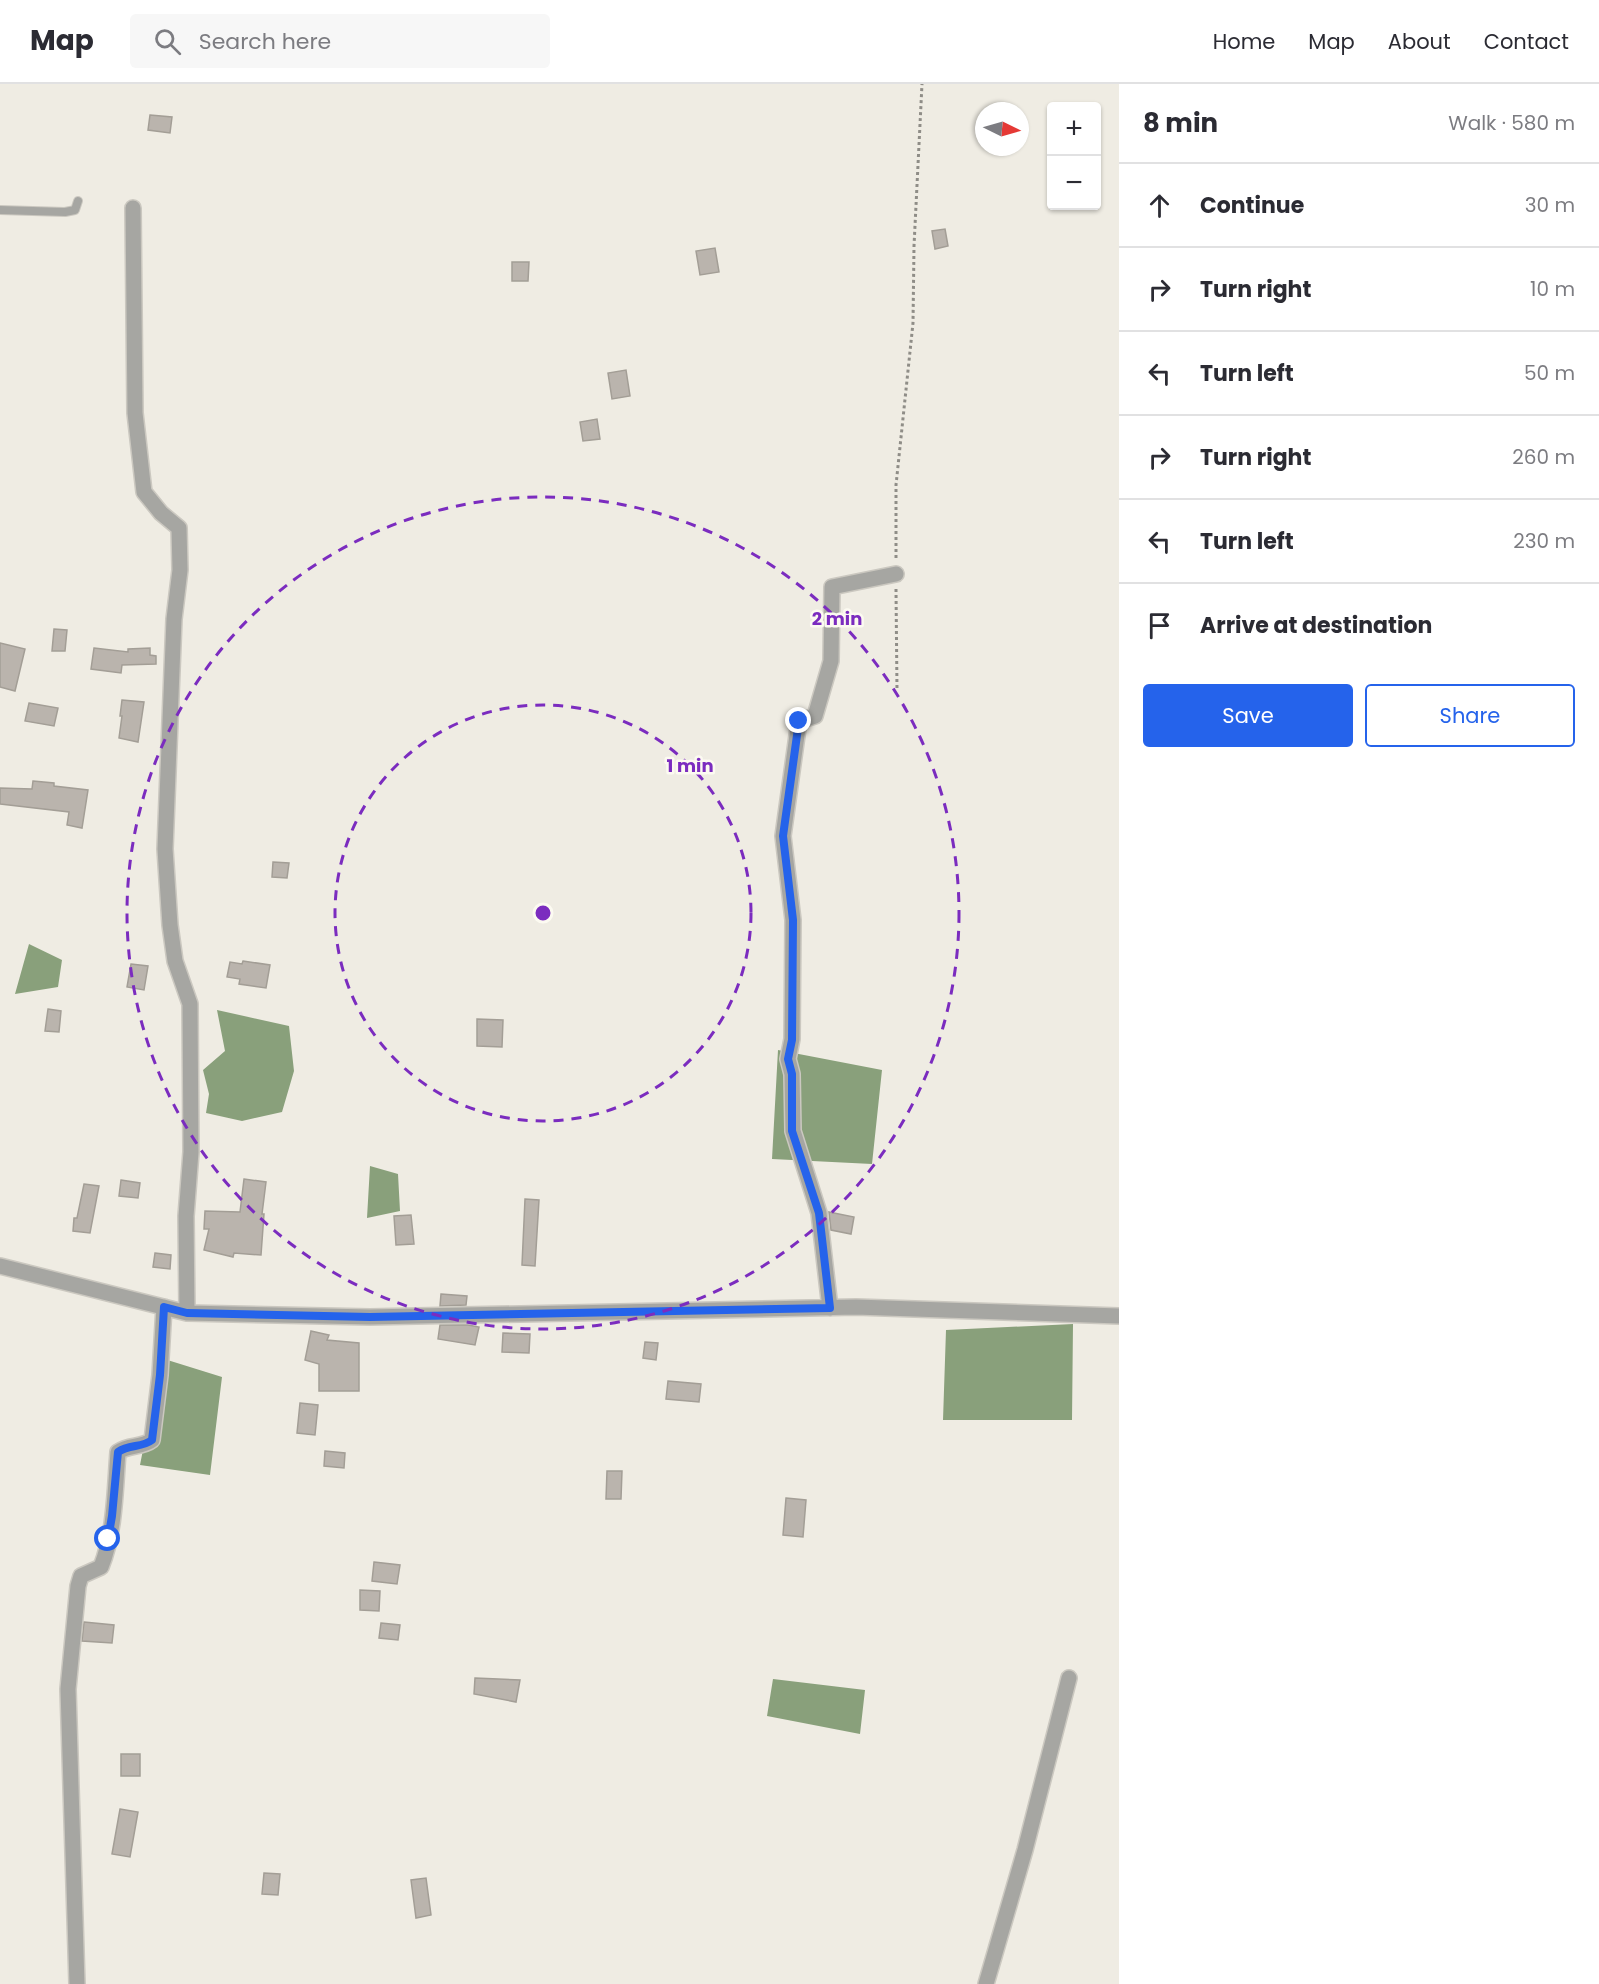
<!DOCTYPE html>
<html lang="en">
<head>
<meta charset="utf-8">
<style>
  :root { --surface:#fff; --page:#f7f7f7; --text:#2b2b33; --muted:#7c7c81; --line:#e1e1e2; --accent:#2563eb }
  body { margin:0; font-family:Poppins,sans-serif; background:var(--page); color:var(--text) }
  .controls { position:absolute; right:18px; top:18px; display:grid; overflow:hidden; border-radius:6px; box-shadow:0 2px 4px #0004 }
  .controls button { width:54px; height:54px; display:grid; place-items:center; padding:0; border:0; border-bottom:2px solid var(--line); background:var(--surface); color:var(--text); font:30px sans-serif }
  .compass { position:absolute; left:975px; top:18px; width:54px; height:54px; border-radius:50%; background:var(--surface); box-shadow:0 2px 4px #0004; rotate:95deg }
  .stop { position:absolute; width:18px; height:18px; margin:-14px; border:4px solid #2563eb; border-radius:50%; background:#fff }
  .stop.end { background:#2563eb; border-color:#fff; box-shadow:0 2px 6px #0008 }
  .list { margin:0; padding:0; list-style:none }
  h2 { display:flex; justify-content:space-between; align-items:center; height:78px; margin:0; padding:0 24px; font-size:26px }
  h2 small { font-size:20px; font-weight:400; color:var(--muted) }
  .list li { display:grid; grid-template-columns:39px 1fr auto; gap:18px; align-items:center; box-sizing:border-box; height:84px; padding:0 24px; border-top:2px solid var(--line) }
  .list b { display:block; font-size:22px; white-space:nowrap }
  .list em { font-size:20px; font-style:normal; color:var(--muted) }
  .actions { display:flex; gap:12px; padding:18px 24px }
  .actions a { flex:1; padding:14px 0; border:2px solid var(--accent); border-radius:6px; text-align:center; font-size:21px; color:var(--accent) }
  .actions .main { background:var(--accent); color:#fff }
  .icon { flex:none; width:33px; height:33px; fill:none; stroke:currentColor; stroke-width:2; stroke-linecap:round; stroke-linejoin:round }
  .map { position:relative; flex:none; width:1119px; height:1900px; overflow:hidden }
  header { display:flex; align-items:center; gap:36px; box-sizing:border-box; height:84px; padding:0 30px; background:var(--surface); border-bottom:2px solid var(--line) }
  header strong { font-size:28px }
  nav { display:flex; gap:33px; margin-inline-start:auto; font-size:21px }
  .search { width:420px; height:54px; background:var(--page); display:flex; align-items:center; gap:15px; box-sizing:border-box; padding:0 21px; border-radius:6px; color:var(--muted); font-size:22px }
  main { display:flex }
  aside { flex:1; background:var(--surface) }
  .map>svg:first-child { display:block }
  .water { fill:#89a07b }
  .building { fill:#bab4ad; stroke:#a39e96; stroke-width:1.5 }
  .lines { fill:none; stroke-linecap:round; stroke-linejoin:round }
  .service-casing { stroke:#cbc8c0; stroke-width:10 }
  .minor-casing { stroke:#cbc8c0; stroke-width:18 }
  .path { stroke:#8f8d87; stroke-width:3; stroke-dasharray:3 3; stroke-linecap:butt }
  .service { stroke:#a6a6a2; stroke-width:8 }
  .minor { stroke:#a6a6a2; stroke-width:15 }
  .route { stroke:#2563eb; stroke-width:8 }
  .ring { fill:none; stroke:#7b2cbf; stroke-width:3; stroke-dasharray:10 8 }
  .centre { fill:#7b2cbf; stroke:#fcfaf1; stroke-width:3 }
  .ring-label { font-size:18px; text-anchor:middle; font-weight:bold; fill:#7b2cbf; stroke:#fcfaf1; stroke-width:5; stroke-linejoin:round; paint-order:stroke }
</style>
</head>
<body>
<header>
<strong>Map</strong>
<div class="search"><svg class="icon" aria-label="search" viewBox="0 0 24 24"><circle cx="10" cy="10" r="6"/><path d="M15 15l6 6"/></svg>Search here</div>
<nav><a>Home</a><a>Map</a><a>About</a><a>Contact</a></nav>
</header>
<main>
<div class="map">
<svg width="1119" height="1900" viewBox="0 0 1119 1900">
  <rect width="100%" height="100%" fill="#efece3"/>
  <!-- water -->
  <path class="water" d="M29 860 62 876 58 903 15 910Z
    M217 926 289 942 294 987 282 1028 242 1037 206 1029 209 1010 203 986 225 967Z
    M778 966 882 986 872 1080 772 1075Z
    M370 1082 398 1090 400 1127 367 1134Z
    M1073 1240 1072 1336H943L946 1246Z
    M161 1274 222 1293 210 1391 140 1381Z
    M773 1595 865 1606 860 1650 767 1632Z"/>
  <!-- building -->
  <path class="building" d="M150 31 172 33 170 49 148 46Z
    M945 145 948 162 935 165 932 147Z
    M715 164 719 188 700 191 696 167Z
    M512 178H529L528 197H512Z
    M626 286 630 312 612 315 608 289Z
    M597 335 600 355 583 357 580 338Z
    M54 545 67 546 65 567H52Z
    M0 559 25 565 15 607 0 603Z
    M94 564 128 568V565L150 564V571L156 572V580L122 581 121 589 91 585Z
    M122 616 144 618 138 658 119 654 122 632H120Z
    M29 619 58 624 54 642 25 637Z
    M33 697 54 699V702L88 706 82 744 67 741 69 728 0 720V704L32 705Z
    M273 778 289 779 287 794 272 793Z
    M243 877 270 881 266 904 239 900 240 895 227 893 230 878 242 880Z
    M131 880 148 882 144 906 127 903Z
    M48 925 61 927 59 948 45 947Z
    M477 935 503 936 502 963 477 962Z
    M244 1095 266 1098 262 1130H264L261 1171 234 1169 233 1173 204 1166 209 1145H204L205 1127 240 1128Z
    M121 1096 140 1099 138 1114 119 1112Z
    M84 1100 99 1102 90 1149 73 1147 74 1134H77Z
    M525 1115 539 1116 535 1182 522 1181Z
    M829 1128 854 1133 851 1150 831 1146Z
    M411 1131 414 1160 396 1161 394 1132Z
    M155 1169 171 1171 170 1185 153 1183Z
    M441 1210 467 1212 466 1221 440 1222Z
    M440 1241H468L479 1243 475 1261 438 1255Z
    M311 1247 329 1251 327 1256 359 1259V1307H319V1280L305 1276Z
    M503 1249 530 1250 529 1269 502 1268Z
    M645 1258 658 1259 656 1276 643 1274Z
    M668 1297 701 1300 699 1318 666 1315Z
    M300 1319 318 1321 315 1351 297 1349Z
    M325 1367 345 1369 344 1384 324 1382Z
    M607 1387H622L621 1415H606Z
    M786 1414 806 1416 803 1453 783 1451Z
    M374 1478 400 1481 397 1500 372 1497Z
    M360 1506 380 1507 379 1527 360 1526Z
    M84 1538 114 1541 112 1559 82 1557Z
    M381 1539 400 1541 398 1556 379 1554Z
    M475 1594 520 1596 516 1618 474 1610Z
    M121 1670H140V1692H121Z
    M120 1725 138 1728 130 1773 112 1770Z
    M264 1789 280 1790 278 1811 262 1810Z
    M426 1794 431 1831 416 1834 411 1796Z"/>
  <g class="lines">
    <!-- service casing -->
    <g class="service-casing">
      <path id="service" d="M0 126 65 128 75 126 78 117"/>
    </g>
    <!-- minor casing -->
    <g class="minor-casing">
      <path id="minor" d="M133 124 135 329 144 408 161 429 179 444 180 486 174 535 165 765 170 841 175 877 190 920 191 1068 186 1132 187 1229
        M0 1182 187 1229 370 1233 856 1223 1119 1232
        M830 1224 819 1129 793 1047 792 990 788 975 792 955 793 836 783 752 799 637 815 632 831 577 832 503 896 490
        M77 1900 68 1605 78 1502 81 1492 101 1483C115 1448 115 1406 118 1368 129 1360 142 1364 152 1356L160 1291 164 1223
        M986 1900 1025 1766 1069 1594"/>
    </g>
    <!-- path -->
    <path class="path" d="M896 474V401L913 239 914 162 922 0
      M896 505 897 607"/>
    <!-- service -->
    <use href="#service" class="service"/>
    <!-- minor -->
    <use href="#minor" class="minor"/>
  </g>
  <g class="lines">
    <!-- route -->
    <path class="route" d="M108 1455 112 1432 118 1368C129 1360 142 1364 152 1356L160 1291 164 1223 187 1229 370 1233 830 1224 819 1129 792 1047V990L788 975 792 956 793 836 783 752 799 637"/>
  </g>
  <!-- distance rings -->
  <g class="ring">
    <circle cx="543" cy="829" r="208"/>
    <circle cx="543" cy="829" r="416"/>
  </g>
  <circle cx="543" cy="829" r="9" class="centre"/>
  <g class="ring-label">
    <text x="837" y="541">2 min</text>
    <text x="690" y="688">1 min</text>
  </g>
</svg>
<div class="controls">
<button>+</button>
<button>−</button>
</div>
<svg class="compass" viewBox="-18 -18 36 36"><path d="M0-13l5 13h-10z" fill="#e53935"/><path d="M0 13l5-13h-10z" fill="#7c7c81"/></svg>
<div class="stop" style="left:108px;top:1455px"></div>
<div class="stop end" style="left:799px;top:637px"></div>
</div>
<aside>
<h2>8 min<small>Walk · 580 m</small></h2>
<ul class="list">
<li><svg class="icon" aria-label="ahead" viewBox="0 0 24 24"><path d="M12 20V5M6 11l6-6 6 6"/></svg><div><b>Continue</b></div><em>30 m</em></li>
<li><svg class="icon" aria-label="right" viewBox="0 0 24 24"><path d="M7 20v-9h11M14 6l5 5-5 5"/></svg><div><b>Turn right</b></div><em>10 m</em></li>
<li><svg class="icon" aria-label="left" viewBox="0 0 24 24"><path d="M17 20v-9H6M10 6l-5 5 5 5"/></svg><div><b>Turn left</b></div><em>50 m</em></li>
<li><svg class="icon" aria-label="right" viewBox="0 0 24 24"><path d="M7 20v-9h11M14 6l5 5-5 5"/></svg><div><b>Turn right</b></div><em>260 m</em></li>
<li><svg class="icon" aria-label="left" viewBox="0 0 24 24"><path d="M17 20v-9H6M10 6l-5 5 5 5"/></svg><div><b>Turn left</b></div><em>230 m</em></li>
<li><svg class="icon" aria-label="arrive" viewBox="0 0 24 24"><path d="M6 21V4h12l-3 4 3 4H6"/></svg><div><b>Arrive at destination</b></div></li>
</ul>
<div class="actions"><a class="main">Save</a><a>Share</a></div>
</aside>
</main>
</body>
</html>
